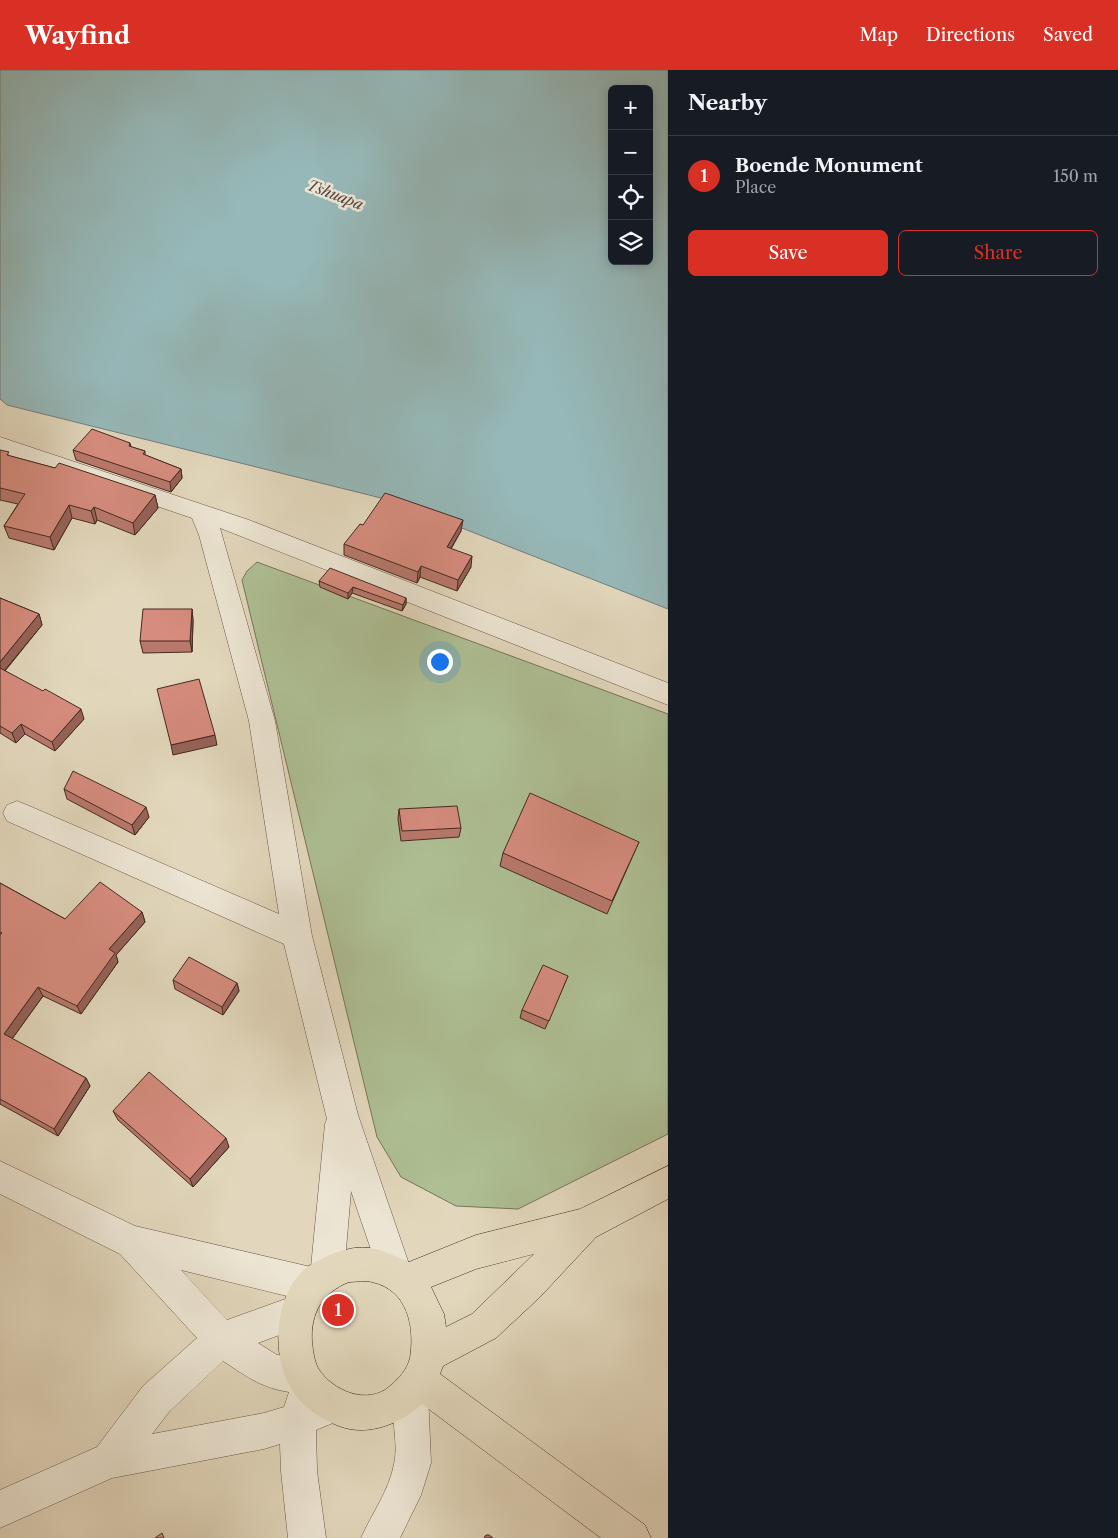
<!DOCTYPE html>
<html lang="en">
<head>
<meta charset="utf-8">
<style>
  :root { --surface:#171b24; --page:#20242c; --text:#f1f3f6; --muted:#9ea1a6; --line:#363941; --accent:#d93025 }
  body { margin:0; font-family:"Libre Caslon Text",serif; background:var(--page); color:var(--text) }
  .controls { position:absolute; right:15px; top:15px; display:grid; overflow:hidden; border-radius:8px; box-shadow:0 2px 12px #0003 }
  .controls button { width:45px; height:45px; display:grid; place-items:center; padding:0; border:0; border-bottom:1px solid var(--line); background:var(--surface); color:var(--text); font:25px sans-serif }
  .you { position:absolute; left:439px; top:591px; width:18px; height:18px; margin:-12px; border:4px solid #fff; border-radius:50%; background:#1a73e8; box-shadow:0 0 0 8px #1a73e833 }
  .badge { display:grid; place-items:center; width:32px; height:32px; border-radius:50%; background:var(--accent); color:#fff; font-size:16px; font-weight:700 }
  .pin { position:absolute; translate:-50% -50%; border:2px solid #fff; box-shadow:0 1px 5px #0006 }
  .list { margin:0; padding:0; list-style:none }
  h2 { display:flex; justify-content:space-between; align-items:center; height:65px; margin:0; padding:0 20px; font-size:21px }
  h2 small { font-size:16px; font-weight:400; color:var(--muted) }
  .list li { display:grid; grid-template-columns:32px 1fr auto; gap:15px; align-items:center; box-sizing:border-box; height:80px; padding:0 20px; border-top:1px solid var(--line) }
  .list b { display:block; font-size:19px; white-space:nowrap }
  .list p { margin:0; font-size:16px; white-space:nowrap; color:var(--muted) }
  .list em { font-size:16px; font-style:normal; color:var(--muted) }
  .actions { display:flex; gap:10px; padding:15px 20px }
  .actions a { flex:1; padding:11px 0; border:1px solid var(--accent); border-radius:8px; text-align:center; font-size:18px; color:var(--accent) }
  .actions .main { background:var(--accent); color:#fff }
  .icon { flex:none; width:28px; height:28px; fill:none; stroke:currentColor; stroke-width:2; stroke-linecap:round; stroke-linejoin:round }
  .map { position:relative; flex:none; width:668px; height:1468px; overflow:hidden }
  header { display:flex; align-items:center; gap:30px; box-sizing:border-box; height:70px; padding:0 25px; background:var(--accent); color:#fff }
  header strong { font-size:24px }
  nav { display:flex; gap:28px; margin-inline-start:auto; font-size:18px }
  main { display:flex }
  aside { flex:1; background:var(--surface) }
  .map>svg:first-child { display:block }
  .green { fill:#aebf94; stroke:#78745a }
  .water { fill:#96b8b8; stroke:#757f7c; fill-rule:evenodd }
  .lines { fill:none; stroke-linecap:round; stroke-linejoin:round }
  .street-casing { stroke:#6b5548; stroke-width:1 }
  .primary-casing { stroke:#432a21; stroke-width:1 }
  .street { fill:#ece5d3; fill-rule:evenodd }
  .primary { fill:#e2d7bc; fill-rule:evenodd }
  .wall { fill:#b8786c; stroke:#432a21 }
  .shaded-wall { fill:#966258; stroke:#432a21 }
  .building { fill:#d68c7e; stroke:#432a21 }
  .labels { text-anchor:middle; stroke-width:5; stroke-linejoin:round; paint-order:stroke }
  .far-water-label { font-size:15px; font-style:italic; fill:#54463f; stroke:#ece5d3 }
</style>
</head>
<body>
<header>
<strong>Wayfind</strong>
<nav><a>Map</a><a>Directions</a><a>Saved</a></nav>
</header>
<main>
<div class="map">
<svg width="668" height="1468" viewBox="0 0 668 1468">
  <rect width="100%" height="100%" fill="#e2d7bc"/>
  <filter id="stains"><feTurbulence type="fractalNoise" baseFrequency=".004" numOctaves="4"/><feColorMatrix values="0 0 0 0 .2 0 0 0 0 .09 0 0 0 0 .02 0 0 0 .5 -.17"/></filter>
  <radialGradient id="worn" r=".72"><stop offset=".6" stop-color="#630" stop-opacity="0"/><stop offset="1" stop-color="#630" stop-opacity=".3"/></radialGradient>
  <!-- green -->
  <path class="green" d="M257 492 668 644V1064L518 1139 456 1136 401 1107 377 1067 242 510 247 501Z"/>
  <!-- water -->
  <path class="water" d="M0 0H668V539L393 431 7 335 0 329ZM612 19H649V191H612Z"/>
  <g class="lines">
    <!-- street casing -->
    <g class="street-casing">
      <path id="street" d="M0 367 249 450 668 613V635L220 458 275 651 312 866 358 1045 412 1203 407 1215 395 1220 383 1215 351 1121 344 1203 339 1215 328 1219 325 1227 313 1232 310 1231 314 1242 309 1254 258 1273 277 1285 302 1288 314 1294 320 1306 314 1318 311 1320 316 1324 332 1317 345 1322 350 1335 345 1348 316 1360 317 1401 326 1468H288L281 1401 280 1374 264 1379 112 1408 0 1458V1420L97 1377 143 1316 197 1268 120 1184 0 1124V1091L135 1156 311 1197 325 1054 327 1049 284 874 7 751 3 743 7 735 17 731 27 735 279 844 249 651 199 465 192 448 0 383ZM181 1200 291 1227 227 1250ZM223 1291C246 1306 261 1318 289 1322L284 1337 264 1343 152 1364 169 1342Z
        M410 1305 423 1310 428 1323 431 1393 421 1425 400 1468H361C372 1443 389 1421 394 1394 400 1367 386 1338 397 1310Z"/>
    </g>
    <!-- primary casing -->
    <g class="primary-casing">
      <path id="primary" d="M668 1096V1129L596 1167 540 1227 496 1268 443 1296 440 1304 645 1455 651 1468H601L422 1334C401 1354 367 1367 339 1356 321 1349 305 1339 294 1323 270 1289 273 1225 307 1197 314 1192 322 1189 330 1185 343 1180 356 1176 370 1178 383 1180 397 1187 409 1192L476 1165 580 1139ZM534 1184 472 1244 446 1257 444 1244 431 1217 476 1199ZM349 1212C356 1212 365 1210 372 1212 408 1220 415 1257 410 1288 407 1300 399 1308 390 1316 368 1336 332 1321 318 1298 314 1290 313 1280 312 1272 310 1243 323 1222 349 1212Z"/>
    </g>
    <!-- street -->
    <use href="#street" class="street"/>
    <!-- primary -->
    <use href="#primary" class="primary"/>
  </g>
  <!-- wall -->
  <path class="wall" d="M130 373 131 377 145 381V385L181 399 182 408 171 422 76 390 73 380Z
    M0 380 10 386 155 425 158 438 135 465 97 450 95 454 72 448 54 480 9 468 4 456 18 434 0 430Z
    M363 455 461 461 451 479 471 497 457 521 420 507 417 513 344 485V474Z
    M319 511 406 528V534L402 541 352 523 348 529 320 517Z
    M0 528 39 544 42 555 5 601 84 649 55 681 25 664 16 673 0 663Z
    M192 539 193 551 192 582 143 583 140 571Z
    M64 719 149 747 135 765 67 729Z
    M399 739 461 758 459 767 401 771 398 749Z
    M639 772 607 844 500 796 503 783Z
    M0 813 65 849 142 842 145 852 116 885 118 892 81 944 43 926 12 969 86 1008 90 1016 58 1066 0 1034Z
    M568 906 545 959 520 948 522 940Z
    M173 910 237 913 239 921 223 945 175 919Z
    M113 1041 229 1077 193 1117 118 1050Z
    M486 1465H489L493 1468H484Z"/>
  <!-- shaded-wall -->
  <path class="shaded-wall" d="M181 399 182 408 171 422 170 412Z
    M155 425 158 438 135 465 133 453Z
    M69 435 72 448 54 480 50 467Z
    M94 437 97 450 95 454 91 441Z
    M463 450 461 461 445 488 447 477Z
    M472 486 471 497 457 521 458 510Z
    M421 496 420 507 417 513 418 502Z
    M353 517 352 523 348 529V523Z
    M406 528V534L402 541 403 535Z
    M192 539 193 551 192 582 190 571Z
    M39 544 42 555 0 606V592Z
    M81 639 84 649 55 681 52 672Z
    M21 654 25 664 16 673 12 663Z
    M215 665 217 675 173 685 171 675Z
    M146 737 149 747 135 765 132 755Z
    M142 842 145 852 116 885 118 892 81 944 77 936 109 879Z
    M237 913 239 921 223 945 222 937Z
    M38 917 43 926 9 973 4 964Z
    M86 1008 90 1016 58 1066 54 1059Z
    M226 1068 229 1077 193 1117 190 1109Z"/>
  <!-- building -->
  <path class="building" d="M92 359 130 373 129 376 145 381 143 384 181 399 170 412 73 380Z
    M0 380 9 382 7 385 55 398 59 393 155 425 133 453 94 437 91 441 69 435 50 467 4 456 25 424 0 418Z
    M385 423 463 450 447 477 472 486 458 510 421 496 418 502 344 474 360 454 363 455Z
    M330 498 406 528 403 535 353 517 348 523 319 511Z
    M0 528 39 544 0 592Z
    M143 539H192L190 571H140Z
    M0 598 43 621 45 619 81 639 52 672 21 654 12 663 0 656Z
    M199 609 215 665 171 675 157 619Z
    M73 701 146 737 132 755 64 719Z
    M530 723 639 772 612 831 503 783Z
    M457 736 461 758 402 761 399 739Z
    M100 812 142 842 109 879 115 883 77 936 38 917 4 964 86 1008 54 1059 0 1029V865L2 863 0 862V813L65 849Z
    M189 887 237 913 222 937 173 910Z
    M543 895 568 906 549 951 522 940Z
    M149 1002 226 1068 190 1109 113 1041Z
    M162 1463 164 1468H155Z"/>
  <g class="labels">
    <!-- far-water labels -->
    <g class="far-water-label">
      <text transform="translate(335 125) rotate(21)" y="5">Tshuapa</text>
    </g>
  </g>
  <rect width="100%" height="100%" filter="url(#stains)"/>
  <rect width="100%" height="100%" fill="url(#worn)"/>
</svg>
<div class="controls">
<button>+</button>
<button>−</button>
<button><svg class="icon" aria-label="locate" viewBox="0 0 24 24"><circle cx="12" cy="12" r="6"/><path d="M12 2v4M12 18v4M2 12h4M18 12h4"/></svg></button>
<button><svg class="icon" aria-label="layers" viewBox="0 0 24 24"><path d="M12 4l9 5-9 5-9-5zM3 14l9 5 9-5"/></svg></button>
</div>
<div class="you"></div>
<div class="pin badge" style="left:338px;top:1240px">1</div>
</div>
<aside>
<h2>Nearby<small></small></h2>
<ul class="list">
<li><span class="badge">1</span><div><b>Boende Monument</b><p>Place</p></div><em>150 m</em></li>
</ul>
<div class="actions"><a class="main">Save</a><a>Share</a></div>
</aside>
</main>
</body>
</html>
